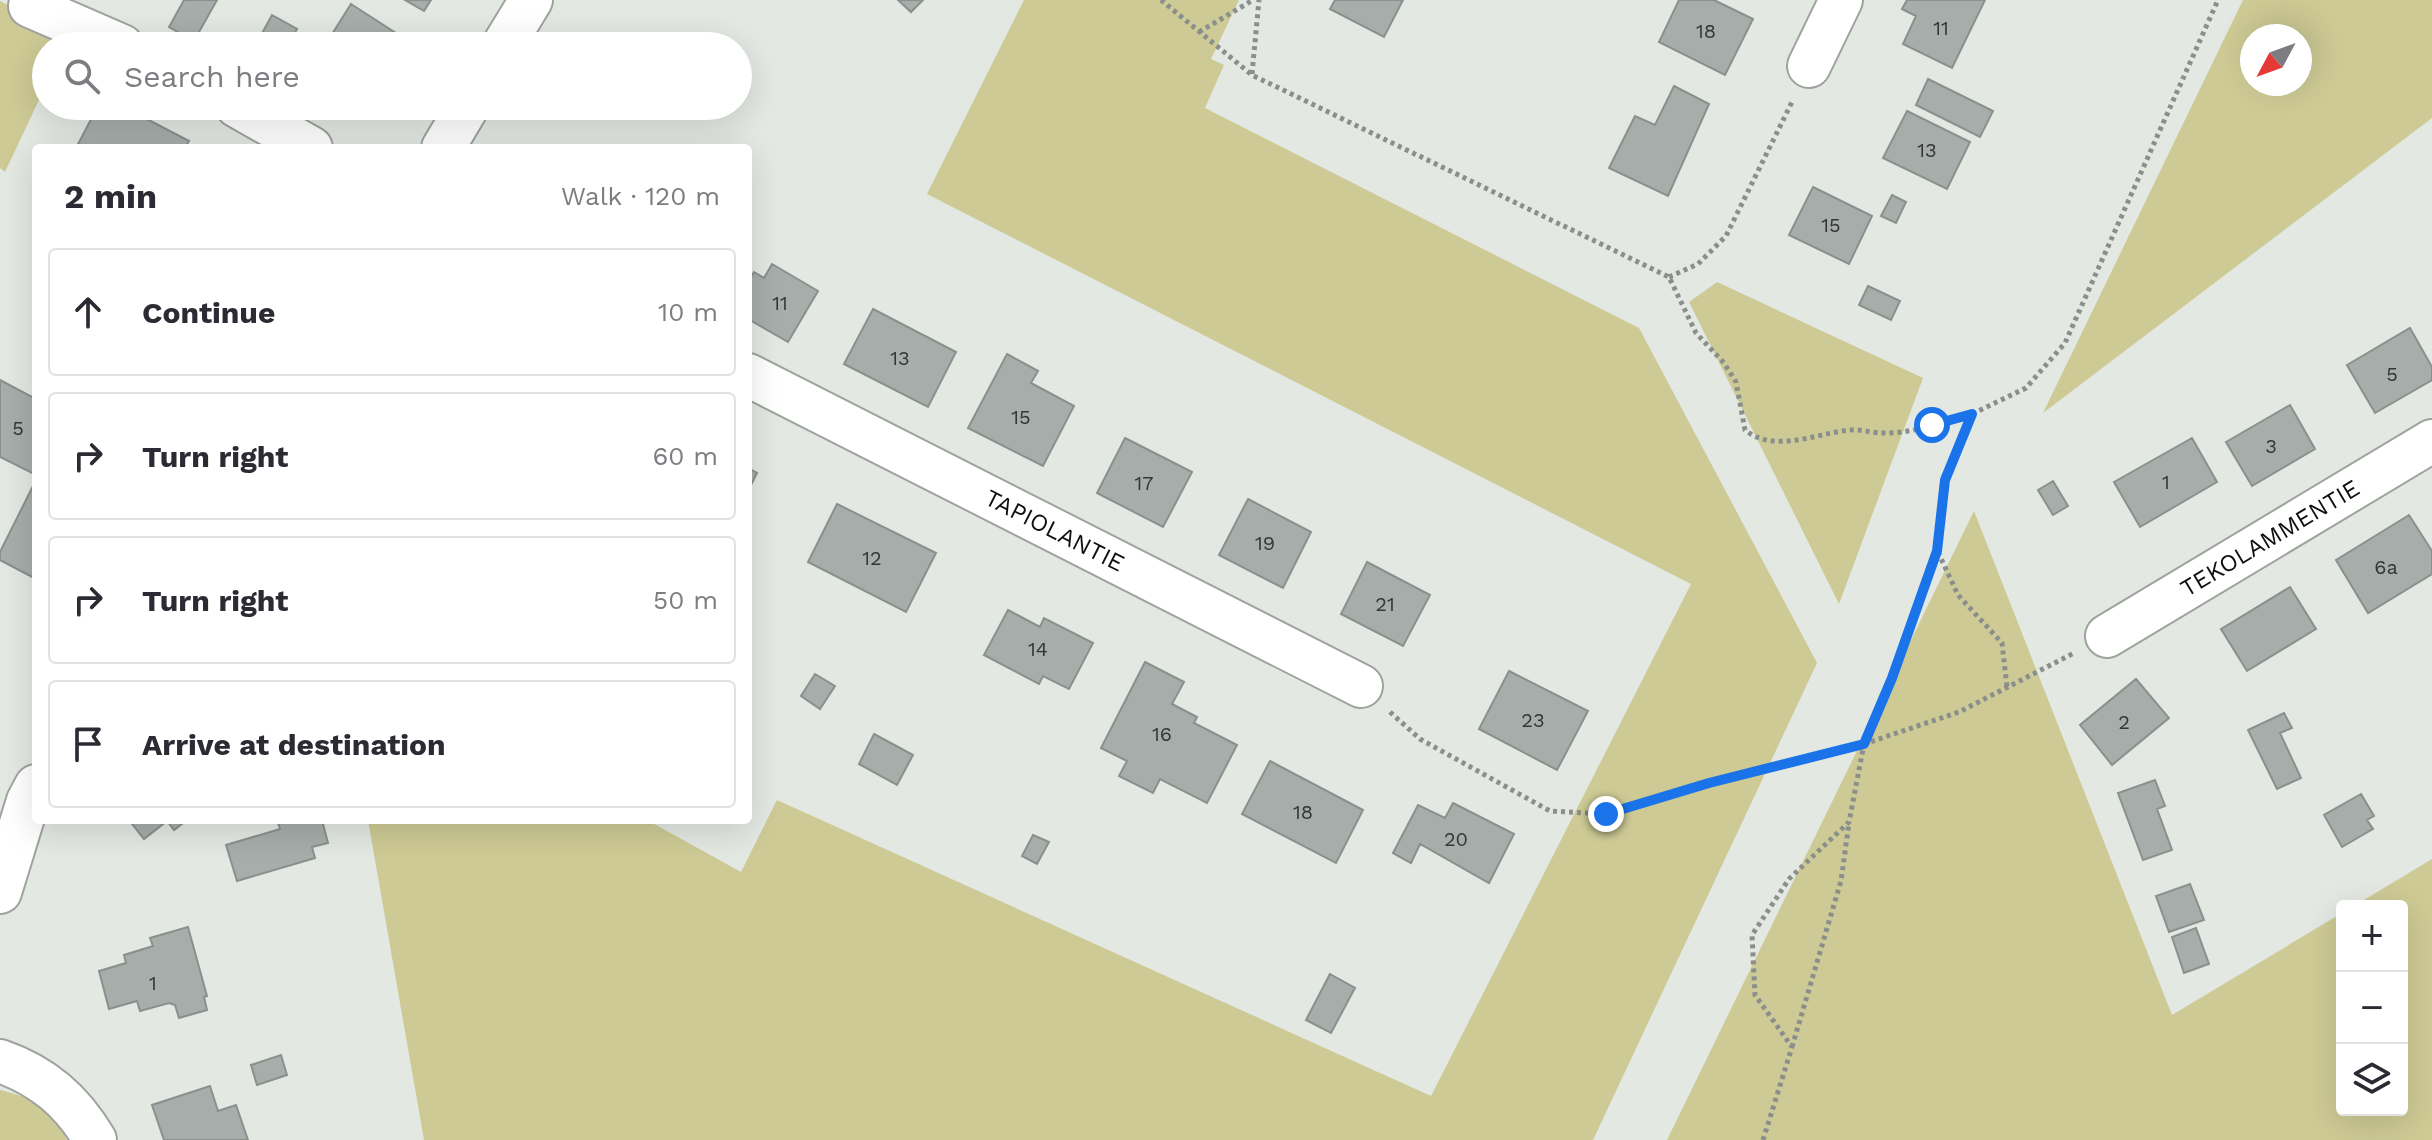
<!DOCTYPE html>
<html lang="en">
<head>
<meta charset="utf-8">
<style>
  :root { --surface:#fff; --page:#f2f2f3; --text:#2b2b33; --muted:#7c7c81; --line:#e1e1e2 }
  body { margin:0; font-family:"Work Sans",sans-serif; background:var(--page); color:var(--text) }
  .controls { position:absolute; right:24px; bottom:24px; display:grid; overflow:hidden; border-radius:8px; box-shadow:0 8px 32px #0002 }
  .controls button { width:72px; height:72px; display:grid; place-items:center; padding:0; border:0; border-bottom:2px solid var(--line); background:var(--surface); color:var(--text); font:40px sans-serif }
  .compass { position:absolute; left:2240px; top:24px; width:72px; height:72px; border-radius:50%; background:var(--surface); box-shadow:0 8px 32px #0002; rotate:229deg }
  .stop { position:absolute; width:24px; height:24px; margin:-18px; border:6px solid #1a73e8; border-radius:50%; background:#fff }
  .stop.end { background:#1a73e8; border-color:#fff; box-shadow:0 2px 8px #0008 }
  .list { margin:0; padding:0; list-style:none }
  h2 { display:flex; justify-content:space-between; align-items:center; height:104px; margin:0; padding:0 32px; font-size:34px }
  h2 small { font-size:26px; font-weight:400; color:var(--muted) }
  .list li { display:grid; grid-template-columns:52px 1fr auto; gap:24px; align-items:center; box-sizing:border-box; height:128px; margin:0 16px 16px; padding:0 16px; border:2px solid var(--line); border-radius:8px }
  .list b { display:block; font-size:30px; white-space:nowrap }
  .list em { font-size:26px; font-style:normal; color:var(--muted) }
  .icon { flex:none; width:44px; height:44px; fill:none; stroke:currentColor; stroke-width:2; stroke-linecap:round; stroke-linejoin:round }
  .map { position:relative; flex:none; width:2432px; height:1140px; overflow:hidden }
  .search { position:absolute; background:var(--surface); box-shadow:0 8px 32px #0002; left:32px; top:32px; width:720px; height:88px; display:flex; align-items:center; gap:20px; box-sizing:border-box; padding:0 28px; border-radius:44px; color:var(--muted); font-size:30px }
  .panel { position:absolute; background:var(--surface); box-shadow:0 8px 32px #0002; left:32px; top:144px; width:720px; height:680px; border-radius:8px }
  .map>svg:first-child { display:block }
  .green { fill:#cdca95; fill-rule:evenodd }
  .building { fill:#a6adaa; stroke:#89908d; stroke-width:2 }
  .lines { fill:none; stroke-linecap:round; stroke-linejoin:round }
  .minor-casing { stroke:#9ea39d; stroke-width:46 }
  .path { stroke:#8b8f8b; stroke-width:5; stroke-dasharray:4 4; stroke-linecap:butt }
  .minor { stroke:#fff; stroke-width:42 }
  .route { stroke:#1a73e8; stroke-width:10 }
  .labels { text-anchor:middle; stroke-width:6; stroke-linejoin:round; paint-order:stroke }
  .number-label { font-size:20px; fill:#343735 }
  .street-label { font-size:24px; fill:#0e100e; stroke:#f0f5f0 }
</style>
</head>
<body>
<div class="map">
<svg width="2432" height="1140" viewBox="0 0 2432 1140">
  <rect width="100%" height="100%" fill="#e3e8e3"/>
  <!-- green -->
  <path class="green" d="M1024 0H1239L1211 59 1224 65 1205 108 1639 328 1817 663 1593 1140H424L368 820H647L741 872 777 800 1431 1096 1691 584 927 194Z
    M2243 0H2432V118L2043 413ZM2252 36H2300V84H2252Z
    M0 1 69 36 65 46H46V85L5 172 0 168Z
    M1717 282 1923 378 1839 604 1689 302Z
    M1974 511 2172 1015 2342 913V1110H2402V906H2354L2432 859V1140H1667Z
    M0 1090C37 1100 53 1103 67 1140H0Z"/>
  <!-- building -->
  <path class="building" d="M184 0H217L194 41 169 27Z
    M405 0H431L424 11Z
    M898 0H923L911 12Z
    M1335 0H1403L1384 37 1330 9Z
    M1679 0H1714L1753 19 1725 75 1659 42Z
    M1907 0H1985L1952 68 1903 44 1916 16 1902 9Z
    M351 4 416 46H340L329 39Z
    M272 15 297 29 288 46H255Z
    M1928 79 1993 111 1980 137 1916 105Z
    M1674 86 1709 104 1668 196 1609 168 1635 116 1655 125Z
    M98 106H122L189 141 185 148H76Z
    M1907 111 1970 142 1947 189 1883 158Z
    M1813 187 1872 216 1849 264 1789 235Z
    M1892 195 1906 202 1896 223 1881 216Z
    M772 264 818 291 788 342 748 319V282L754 272 764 278Z
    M1868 286 1900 301 1891 320 1859 305Z
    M873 309 956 352 928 407 844 364Z
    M2410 328 2432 367V380L2375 413 2347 365Z
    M1007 354 1038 371 1031 383 1074 406 1043 466 968 428Z
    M0 380 36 399V475L0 457Z
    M2290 405 2315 449 2252 486 2226 442Z
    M1125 438 1192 472 1163 527 1097 493Z
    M2192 438 2217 482 2140 527 2114 482Z
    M748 468 757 473 748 491Z
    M36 480V579L0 560V552Z
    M2053 481 2068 506 2053 515 2038 490Z
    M1248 499 1311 532 1283 588 1219 555Z
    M837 504 936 553 906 612 808 562Z
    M2409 515 2432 551V574L2368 613 2336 560Z
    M1367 562 1430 595 1403 646 1341 614Z
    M2290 587 2316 629 2247 671 2221 629Z
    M1008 610 1040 627 1044 618 1093 643 1069 689 1043 676 1039 684 984 655Z
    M1145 662 1184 682 1172 704 1197 717 1194 723 1237 745 1207 803 1160 779 1153 793 1119 776 1127 761 1101 748Z
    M1509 671 1588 711 1557 770 1479 729Z
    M815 674 835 686 820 709 801 696Z
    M2136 679 2169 718 2112 765 2080 725Z
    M2284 713 2292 728 2280 733 2301 778 2277 789 2248 730Z
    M874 734 913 755 897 785 859 764Z
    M1270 761 1363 810 1336 863 1242 814Z
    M2155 780 2165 806 2157 809 2172 850 2143 860 2118 793Z
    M2361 794 2374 816 2367 820 2373 829 2342 847 2324 815Z
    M1453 803 1514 834 1489 883 1420 844 1411 863 1393 853 1418 805 1445 818Z
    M129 820H187L174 830 167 821 144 839Z
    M277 820H322L328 843 312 847 315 858 237 881 226 845 280 829Z
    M1033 835 1049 842 1037 864 1022 856Z
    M2190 884 2204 920 2169 932 2156 896Z
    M188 927 207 996 204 997 207 1010 179 1018 175 1005 169 1003 140 1011 137 1001 109 1009 99 971 126 963 124 955 153 946 150 938Z
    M2196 928 2209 964 2184 973 2172 937Z
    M1330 974 1355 988 1331 1033 1306 1020Z
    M281 1055 287 1075 257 1085 251 1065Z
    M210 1086 218 1111 236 1105 248 1140H164L152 1105Z"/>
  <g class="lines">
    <!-- minor casing -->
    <g class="minor-casing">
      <g id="minor">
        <path d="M30 6 122 46"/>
        <path d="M503 46 531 0"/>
        <path d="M1809 66 1841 0"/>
        <path d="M237 106 311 148"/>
        <path d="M443 148 468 106"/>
        <path id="s1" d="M748 375 1361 686"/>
        <path id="s2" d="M2107 636 2432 441"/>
        <path d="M0 892 28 801 36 786"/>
        <path d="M0 1061C43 1076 72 1101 95 1140"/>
      </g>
    </g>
    <!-- path -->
    <path class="path" d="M1161 0 1252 75 1669 277 1696 333 1724 363 1736 382 1745 430C1775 454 1816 433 1851 430 1862 429 1872 433 1882 433 1912 434 1943 422 1972 414
      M1199 32 1253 0
      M1252 74 1259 0
      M1669 277 1698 264 1726 236 1793 100
      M1938 552 1958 595 2002 643 2007 687
      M1390 712 1420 739 1550 811 1606 814 1709 783 1864 744 1959 712 2074 653
      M1792 1047 1841 881 1849 823
      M1763 1140 1792 1047 1755 995 1752 935 1789 879 1849 822 1864 744 1892 678 1937 551 1945 480 1972 414 2026 388 2065 343 2218 0"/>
    <!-- minor -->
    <use href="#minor" class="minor"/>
  </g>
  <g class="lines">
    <!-- route -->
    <path class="route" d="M1606 814 1709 783 1864 744 1892 678 1937 551 1945 480 1972 414 1932 425"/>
  </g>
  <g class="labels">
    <!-- number labels -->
    <g class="number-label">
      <text x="1941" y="35">11</text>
      <text x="1706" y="38">18</text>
      <text x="1927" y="157">13</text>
      <text x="1831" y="232">15</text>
      <text x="780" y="310">11</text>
      <text x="900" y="365">13</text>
      <text x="2392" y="381">5</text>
      <text x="1021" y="424">15</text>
      <text x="18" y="435">5</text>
      <text x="2271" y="453">3</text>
      <text x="2166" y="489">1</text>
      <text x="1144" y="490">17</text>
      <text x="1265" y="550">19</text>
      <text x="872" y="565">12</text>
      <text x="2386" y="574">6a</text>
      <text x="1385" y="611">21</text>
      <text x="1038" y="656">14</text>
      <text x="1533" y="727">23</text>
      <text x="2124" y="729">2</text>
      <text x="1162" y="741">16</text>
      <text x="1303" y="819">18</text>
      <text x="1456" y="846">20</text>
      <text x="153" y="990">1</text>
    </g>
    <!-- street labels -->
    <g class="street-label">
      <text dy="8" stroke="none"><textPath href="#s1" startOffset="344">TAPIOLANTIE</textPath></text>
      <text dy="8" stroke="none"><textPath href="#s2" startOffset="190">TEKOLAMMENTIE</textPath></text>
    </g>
  </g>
</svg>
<div class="controls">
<button>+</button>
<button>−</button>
<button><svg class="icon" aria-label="layers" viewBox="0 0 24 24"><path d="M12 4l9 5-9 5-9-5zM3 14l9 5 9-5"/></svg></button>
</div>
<svg class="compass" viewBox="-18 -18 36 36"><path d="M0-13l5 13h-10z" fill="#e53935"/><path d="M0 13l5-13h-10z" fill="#7c7c81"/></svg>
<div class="stop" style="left:1932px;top:425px"></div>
<div class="stop end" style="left:1606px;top:814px"></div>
<div class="search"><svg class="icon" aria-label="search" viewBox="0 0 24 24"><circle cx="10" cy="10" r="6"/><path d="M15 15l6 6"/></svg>Search here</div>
<section class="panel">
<h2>2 min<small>Walk · 120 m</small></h2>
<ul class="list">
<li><svg class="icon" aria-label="ahead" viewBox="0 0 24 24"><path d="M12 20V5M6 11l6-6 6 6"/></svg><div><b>Continue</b></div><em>10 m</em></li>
<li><svg class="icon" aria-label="right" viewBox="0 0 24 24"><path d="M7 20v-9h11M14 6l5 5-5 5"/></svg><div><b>Turn right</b></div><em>60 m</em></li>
<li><svg class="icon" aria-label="right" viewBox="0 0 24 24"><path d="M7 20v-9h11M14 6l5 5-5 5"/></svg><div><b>Turn right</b></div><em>50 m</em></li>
<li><svg class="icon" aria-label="arrive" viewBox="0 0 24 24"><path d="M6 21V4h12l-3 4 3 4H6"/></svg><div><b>Arrive at destination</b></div></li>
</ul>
</section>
</div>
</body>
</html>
